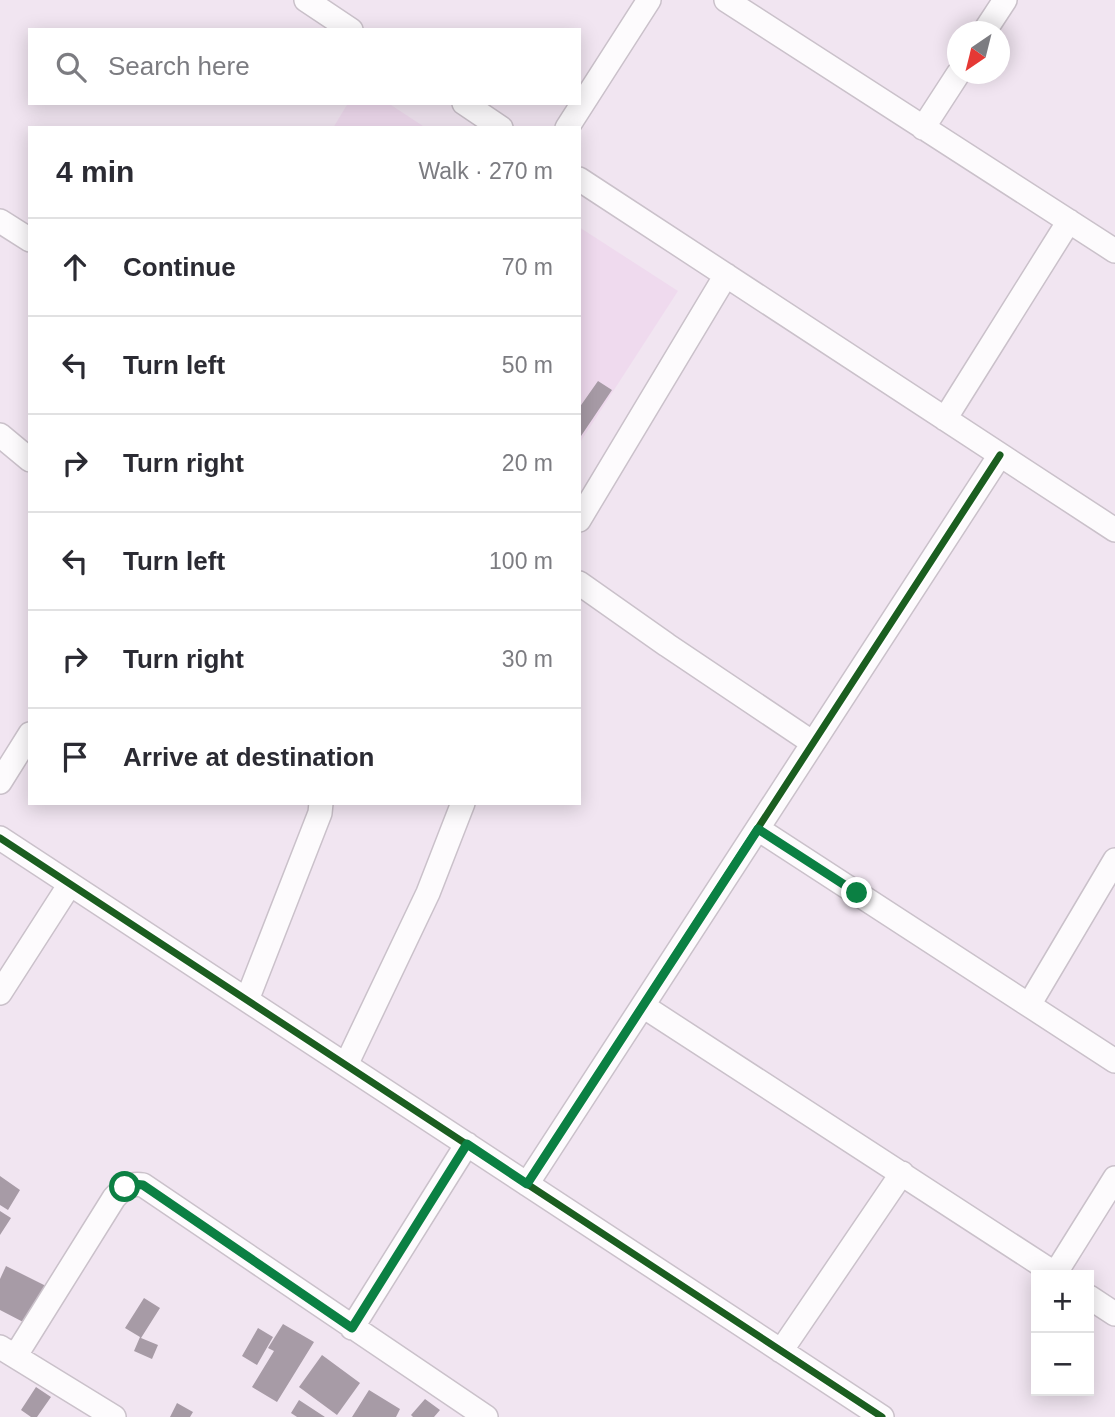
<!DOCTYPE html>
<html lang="en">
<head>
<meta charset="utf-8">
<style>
  :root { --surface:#fff; --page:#f2f2f3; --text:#2b2b33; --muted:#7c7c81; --line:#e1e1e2 }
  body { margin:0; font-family:Helvetica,sans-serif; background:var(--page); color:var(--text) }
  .controls { position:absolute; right:21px; bottom:21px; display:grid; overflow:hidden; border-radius:0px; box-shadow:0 4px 18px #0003 }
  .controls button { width:63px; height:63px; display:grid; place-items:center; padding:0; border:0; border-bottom:2px solid var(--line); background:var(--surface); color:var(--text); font:35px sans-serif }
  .compass { position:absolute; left:947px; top:21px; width:63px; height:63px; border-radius:50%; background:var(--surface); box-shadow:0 4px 18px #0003; rotate:215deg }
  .stop { position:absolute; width:21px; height:21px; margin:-16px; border:5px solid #0b8043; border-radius:50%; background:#fff }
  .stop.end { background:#0b8043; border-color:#fff; box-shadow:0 2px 7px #0008 }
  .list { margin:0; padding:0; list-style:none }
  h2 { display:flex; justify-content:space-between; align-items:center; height:91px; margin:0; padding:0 28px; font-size:30px }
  h2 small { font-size:23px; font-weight:400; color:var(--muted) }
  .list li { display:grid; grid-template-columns:46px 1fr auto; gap:21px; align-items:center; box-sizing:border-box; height:98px; padding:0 28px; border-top:2px solid var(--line) }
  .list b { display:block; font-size:26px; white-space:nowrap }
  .list em { font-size:23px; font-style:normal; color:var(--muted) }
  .icon { flex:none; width:38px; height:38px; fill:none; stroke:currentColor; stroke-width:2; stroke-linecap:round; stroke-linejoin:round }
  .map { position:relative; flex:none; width:1115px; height:1417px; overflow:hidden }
  .search { position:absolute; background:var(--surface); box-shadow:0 4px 18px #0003; left:28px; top:28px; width:553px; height:77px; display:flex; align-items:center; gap:18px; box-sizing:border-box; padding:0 24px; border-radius:0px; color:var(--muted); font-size:26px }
  .panel { position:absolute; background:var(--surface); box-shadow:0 4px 18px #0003; left:28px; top:126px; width:553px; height:679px; border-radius:0px }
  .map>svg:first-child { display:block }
  .built { fill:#efdaee }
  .building { fill:#a79ba6 }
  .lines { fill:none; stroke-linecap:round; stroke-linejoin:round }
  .minor-casing { stroke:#cac1ca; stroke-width:26 }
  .minor { stroke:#fdfbfd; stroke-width:23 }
  .cycleway-casing { stroke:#fff; stroke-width:11 }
  .cycleway { stroke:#1b5e20; stroke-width:7 }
  .route { stroke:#0b8043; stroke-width:9 }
</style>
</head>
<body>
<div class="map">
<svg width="1115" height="1417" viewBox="0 0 1115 1417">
  <rect width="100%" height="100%" fill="#f1e5f1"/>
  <!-- built -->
  <path class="built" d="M348 103H388L426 128H333Z
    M579 227 678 291 579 444Z"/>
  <!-- building -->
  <path class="building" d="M598 381 612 390 579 439V408Z
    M0 1176 20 1190 8 1210 0 1205Z
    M0 1211 11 1218 0 1235Z
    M6 1266 46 1286 27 1324 0 1310V1279Z
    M144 1298 160 1308 141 1338 158 1345 152 1359 134 1351 140 1337 125 1328Z
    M283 1324 314 1342 277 1402 252 1387 274 1351 268 1348Z
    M258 1328 273 1337 257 1365 242 1356Z
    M322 1355 360 1383 337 1415 299 1387Z
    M36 1387 51 1397 37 1417H31L21 1410Z
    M369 1390 400 1409 396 1417H352Z
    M425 1399 440 1410 434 1417H413L411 1415Z
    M299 1400 325 1417H297L291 1413Z
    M177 1403 193 1412 190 1417H170Z"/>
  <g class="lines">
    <!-- minor casing -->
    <g class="minor-casing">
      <path id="minor" d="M306 0 351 30
        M726 0 1115 251
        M984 32 1005 0
        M464 103 501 128
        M567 128 649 0
        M923 128 958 74
        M579 179 1115 530
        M0 221 30 240
        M945 419 1069 221
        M0 435 30 460
        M579 520 726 275
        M579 583 667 645 813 743
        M0 782 30 734
        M758 829 1115 1061
        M0 838 882 1417
        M0 993 70 884
        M247 1000 320 813 321 803
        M1029 1005 1115 860
        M643 1006 1057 1275
        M346 1065 428 893 463 803
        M527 1184 1000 455
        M1055 1274 1115 1178
        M1089 1297 1115 1314
        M352 1328 467 1144
        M0 1347 114 1417
        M781 1351 902 1173
        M16 1355 114 1198C123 1188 129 1183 143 1185L486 1417"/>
    </g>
    <!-- minor -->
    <use href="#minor" class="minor"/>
    <!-- cycleway casing -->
    <g class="cycleway-casing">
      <path id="cycleway" d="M0 838 882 1417
        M527 1184 1000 455"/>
    </g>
    <!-- cycleway -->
    <use href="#cycleway" class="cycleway"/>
  </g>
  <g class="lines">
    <!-- route -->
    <path class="route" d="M125 1187 133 1184 143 1185 352 1328 467 1144 527 1184 758 829 857 893"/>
  </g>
</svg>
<div class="controls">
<button>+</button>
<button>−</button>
</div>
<svg class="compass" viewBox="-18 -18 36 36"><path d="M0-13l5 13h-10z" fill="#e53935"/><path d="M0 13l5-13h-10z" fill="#7c7c81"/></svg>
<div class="stop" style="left:125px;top:1187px"></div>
<div class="stop end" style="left:857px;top:893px"></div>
<div class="search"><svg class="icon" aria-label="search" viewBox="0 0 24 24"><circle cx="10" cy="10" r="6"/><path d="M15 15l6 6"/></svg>Search here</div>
<section class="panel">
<h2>4 min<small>Walk · 270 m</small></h2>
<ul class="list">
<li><svg class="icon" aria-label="ahead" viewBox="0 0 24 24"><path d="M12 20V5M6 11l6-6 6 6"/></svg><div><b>Continue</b></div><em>70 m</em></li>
<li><svg class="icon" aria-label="left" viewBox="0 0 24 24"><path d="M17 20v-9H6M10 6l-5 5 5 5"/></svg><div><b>Turn left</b></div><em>50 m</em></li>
<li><svg class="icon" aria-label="right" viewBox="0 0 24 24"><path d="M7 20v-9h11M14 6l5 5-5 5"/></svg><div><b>Turn right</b></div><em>20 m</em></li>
<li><svg class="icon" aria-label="left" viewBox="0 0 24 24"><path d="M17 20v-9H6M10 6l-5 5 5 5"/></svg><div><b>Turn left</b></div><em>100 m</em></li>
<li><svg class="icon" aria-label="right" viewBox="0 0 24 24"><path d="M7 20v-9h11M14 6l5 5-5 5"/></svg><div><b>Turn right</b></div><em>30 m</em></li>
<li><svg class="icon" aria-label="arrive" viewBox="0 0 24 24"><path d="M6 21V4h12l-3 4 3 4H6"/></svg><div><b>Arrive at destination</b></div></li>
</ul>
</section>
</div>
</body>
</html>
